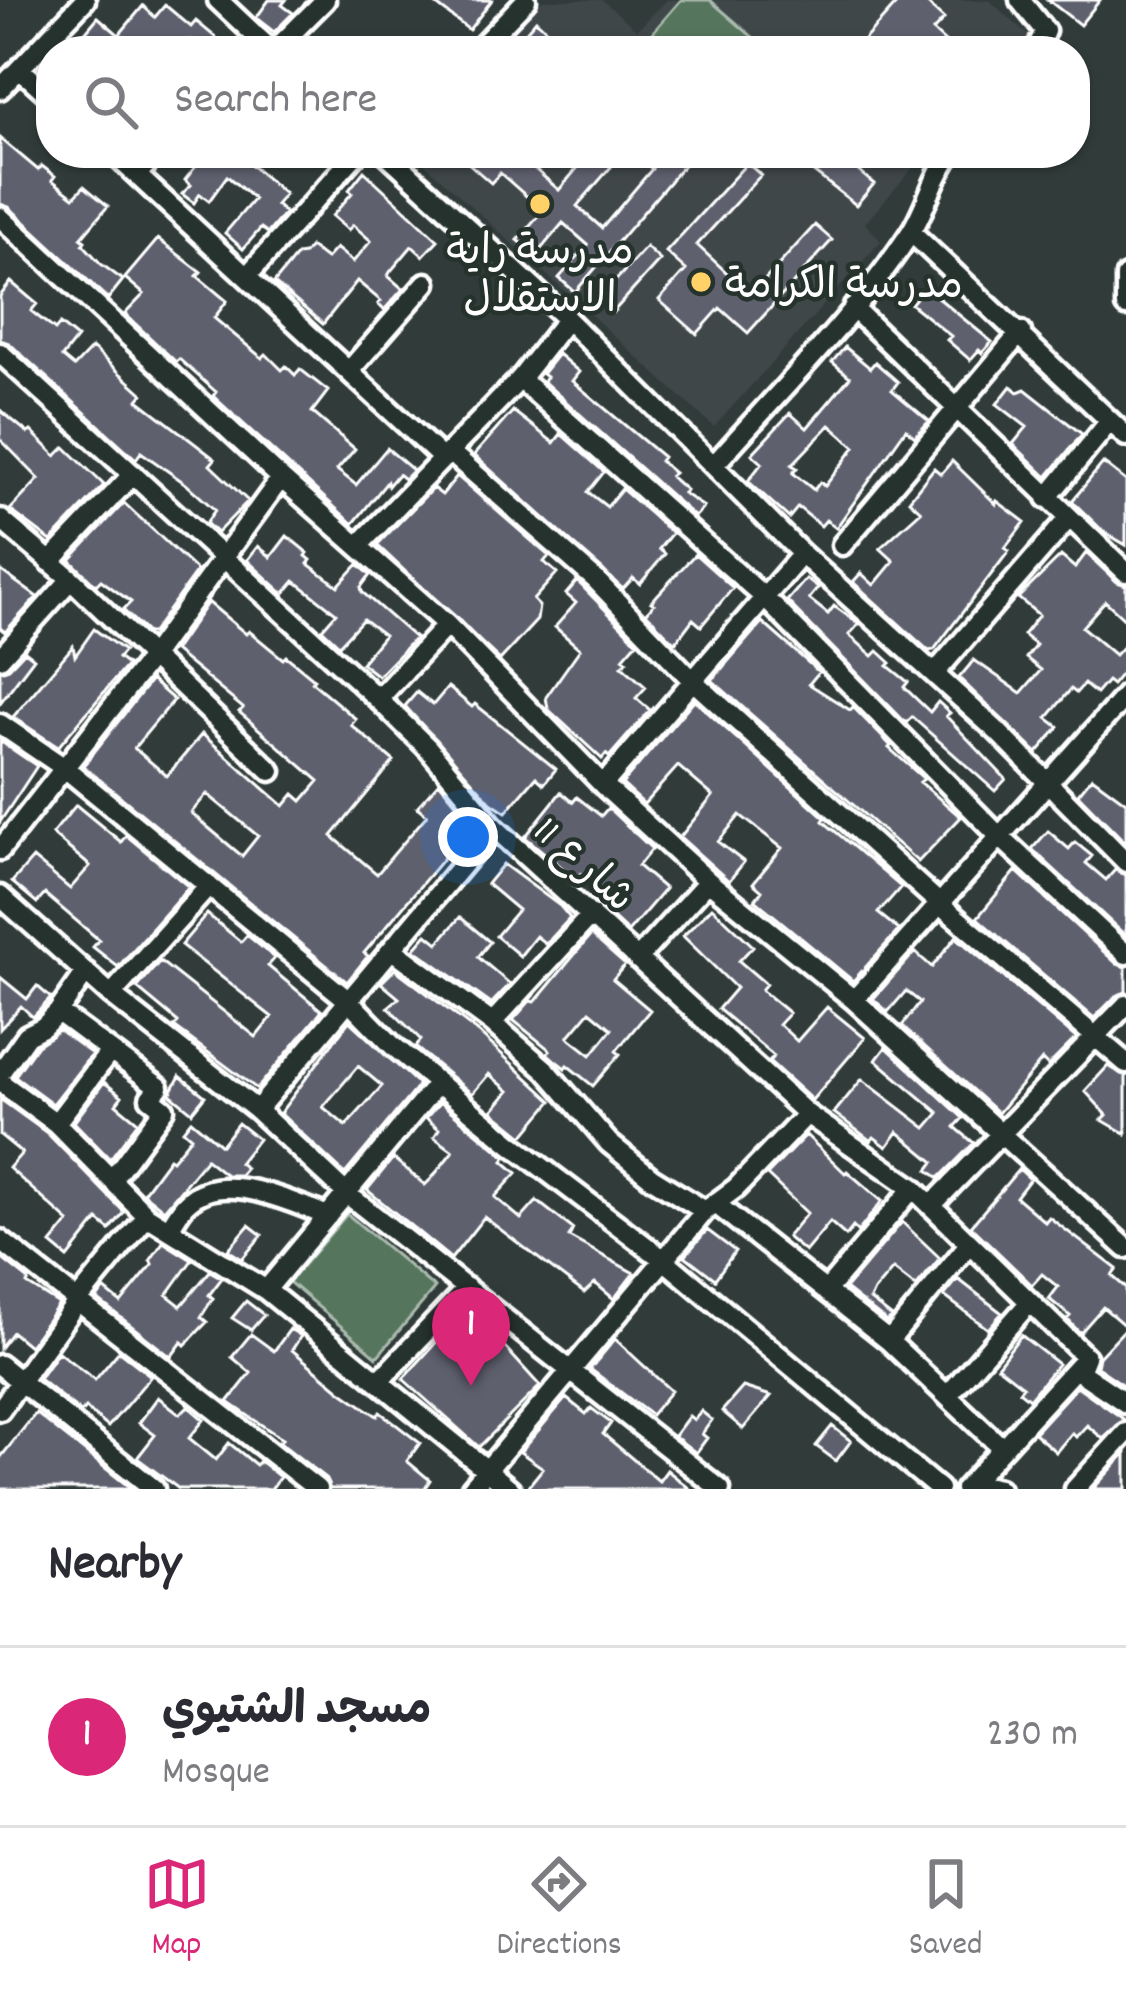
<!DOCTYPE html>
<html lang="en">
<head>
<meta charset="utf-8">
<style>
  :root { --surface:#fff; --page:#f7f7f7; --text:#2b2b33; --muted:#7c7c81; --line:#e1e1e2; --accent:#db2777 }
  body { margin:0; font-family:Dekko,"Playpen Sans Arabic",sans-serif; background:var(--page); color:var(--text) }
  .you { position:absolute; left:468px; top:837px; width:42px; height:42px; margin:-30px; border:9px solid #fff; border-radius:50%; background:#1a73e8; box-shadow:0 0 0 18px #1a73e833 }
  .badge { display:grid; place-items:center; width:78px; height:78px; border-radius:50%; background:var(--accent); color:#fff; font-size:39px; font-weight:700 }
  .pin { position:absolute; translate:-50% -99px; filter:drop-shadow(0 3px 6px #0008) }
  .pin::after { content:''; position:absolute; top:63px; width:42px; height:36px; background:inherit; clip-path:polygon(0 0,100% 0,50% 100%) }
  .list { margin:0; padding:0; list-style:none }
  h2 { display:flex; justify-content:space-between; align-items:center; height:156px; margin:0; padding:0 48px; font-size:51px }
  h2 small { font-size:39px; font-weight:400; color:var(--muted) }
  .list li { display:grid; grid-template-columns:78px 1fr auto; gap:36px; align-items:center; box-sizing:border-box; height:180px; padding:0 48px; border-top:3px solid var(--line) }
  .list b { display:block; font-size:45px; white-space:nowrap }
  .list p { margin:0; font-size:39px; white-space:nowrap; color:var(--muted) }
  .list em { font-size:39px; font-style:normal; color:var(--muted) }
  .icon { flex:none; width:66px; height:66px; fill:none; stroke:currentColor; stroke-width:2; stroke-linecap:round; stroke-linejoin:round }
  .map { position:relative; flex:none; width:1126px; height:1489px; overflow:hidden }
  .search { position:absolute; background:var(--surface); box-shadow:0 3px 9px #0004; left:36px; right:36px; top:36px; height:132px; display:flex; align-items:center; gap:30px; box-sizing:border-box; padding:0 42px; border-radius:48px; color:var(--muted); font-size:45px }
  .sheet { height:336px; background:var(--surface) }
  nav { display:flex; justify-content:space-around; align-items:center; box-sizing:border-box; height:168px; border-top:3px solid var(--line); background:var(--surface); font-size:33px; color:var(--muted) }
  nav a { display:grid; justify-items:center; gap:6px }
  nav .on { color:var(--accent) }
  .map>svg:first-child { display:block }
  .built { fill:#3f474a }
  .green { fill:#56745d; stroke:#aabaae; stroke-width:3 }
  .building { fill:#5f616e; stroke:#fff; stroke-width:3; fill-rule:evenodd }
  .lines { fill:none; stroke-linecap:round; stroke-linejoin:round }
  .minor-casing { stroke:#fff; stroke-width:27 }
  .minor { stroke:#26332d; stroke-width:18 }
  .poi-dot { fill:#ffd166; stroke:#26332d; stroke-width:4.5 }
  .labels { text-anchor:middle; stroke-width:9; stroke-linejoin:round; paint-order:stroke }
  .poi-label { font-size:42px; fill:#fff; stroke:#26332d }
  .street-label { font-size:42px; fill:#fff; stroke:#26332d }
</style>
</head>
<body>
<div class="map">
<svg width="1126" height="1489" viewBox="0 0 1126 1489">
  <rect width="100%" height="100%" fill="#313c3a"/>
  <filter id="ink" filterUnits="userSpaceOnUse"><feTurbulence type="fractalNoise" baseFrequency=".00833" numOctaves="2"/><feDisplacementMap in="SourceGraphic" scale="24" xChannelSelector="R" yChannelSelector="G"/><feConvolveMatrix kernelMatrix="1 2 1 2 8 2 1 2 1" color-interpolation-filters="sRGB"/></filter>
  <g filter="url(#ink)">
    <!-- built -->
    <path class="built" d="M543 0H602L637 30 667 0H989L1032 39 1021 51H496Z
      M413 153H926L865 223 881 241 714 427Z"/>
    <!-- green -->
    <path class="green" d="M681 0H710L769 51H675L653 32Z
      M347 1214 435 1288 377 1357 289 1282Z"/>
    <!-- building -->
    <path class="building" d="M269 0H286L282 5 293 13 274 32 256 18Z
      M430 0H492L469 30Z
      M900 0H923L944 19 933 31 955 51H854Z
      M1048 0H1100L1080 25Z
      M165 5 191 27 196 21 232 51H206L193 40 175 41 166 51H108L83 35 98 17 119 35 143 6 155 17Z
      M536 20 560 42 552 51H509Z
      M0 138 38 170 42 166 55 176 52 180 74 197 84 186 108 206 81 238 85 241 83 244 101 264 123 280 108 299 9 207 0 204Z
      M206 153H259L250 164 285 194 276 205 285 213 268 233 261 228 243 249 225 233 254 199 227 176 209 201 200 194 194 203 182 194 191 185 185 180Z
      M457 153H548L535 169 559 190 579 166 564 153H623L577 206 602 228 652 169 634 153H694L575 292 559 278 588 245 563 223 536 255 518 240 543 211 500 173 491 183Z
      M789 153H837L874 184 856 205Z
      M747 163 761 175 697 245 751 295 815 225 832 240 748 333 720 308 697 334 659 300 686 270 666 252Z
      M364 171 438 240 423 256 412 246 390 272 388 276 403 289 384 310 378 304 381 301 357 281 323 324 274 283 297 255 304 254 310 247 326 259 336 248 353 262 371 241 353 225 348 230 332 216 352 193 349 190Z
      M158 239 201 272 197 276 227 301 214 318 262 358 266 354 282 370 286 366 295 375 300 369 328 391 312 412 355 449 337 470 356 485 387 448 413 470 404 479 398 474 388 486 387 482 353 524 213 396 216 392 179 359 176 362 125 314 144 294 125 278Z
      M646 247 660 260 613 312 599 299Z
      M11 282 37 304 31 311 55 330 60 324 77 338 62 357 74 367 92 348 143 394 138 400 215 459 210 465 248 501 217 533 206 523 215 510 186 484 141 452 136 459 9 343 0 340V296Z
      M925 287 992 342 982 353 979 350 970 360 947 340 951 336 911 304Z
      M845 347 870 368 875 362 898 382 892 390 929 421 915 437 906 429 836 528 826 520 821 526 798 507 789 518 748 481 762 463 752 454 790 413 807 428 850 377 832 362ZM830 425 855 447 825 486 820 482 814 490 793 473 797 468 792 465Z
      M558 354 579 372 572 381 663 457 660 461 674 473 670 476 686 490 683 493 704 507 695 517 543 381 546 377 542 374Z
      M1011 386 1018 392 1025 389 1082 434 1047 477 1013 444 1027 427 997 404Z
      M0 410 28 433 31 431 56 456 65 447 104 485 51 541 10 510 39 479 0 439Z
      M513 411 554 443 561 434 604 472 588 492 607 507 622 489 672 533 659 549 665 554 640 584 633 578 623 589 474 455Z
      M952 461 996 504 997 501 1025 522 1005 548 1009 551 934 650 929 651 853 582 861 573 874 585 894 561 880 548 921 511 909 500 934 468 941 474Z
      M1103 463 1126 481V545L1104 532 1072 501Z
      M457 476 549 556 544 562 557 573 533 600 539 606 537 620 500 660 377 545 433 488 442 495Z
      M124 503 197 571 152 633H147L123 610 131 602 101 580 96 585 70 560Z
      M287 536 308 553 306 556 311 560 308 564 338 586 358 564 370 575 361 587 362 592 415 638 378 676 361 663 384 635 363 619 339 645 322 629 336 613 295 581 284 594 247 560 258 546 271 557Z
      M1086 553 1117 582 1126 585V620L1105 601 1082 627 1115 655 1126 643V668L1112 685 1107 681 1096 694 1084 684 1076 693 1071 689 1047 718 1059 727 1037 753 959 678 974 660 1021 693 1041 670 1026 658 1036 645 1023 635 1039 615 1018 598 1061 556 1075 568Z
      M695 554 733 588 701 626 693 619 675 643 646 613 654 604 651 602Z
      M0 570 37 597 5 632 0 628Z
      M806 579 818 588 809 599 828 614 834 606 859 624 849 635 873 656 878 651 891 663 888 666 908 682 904 687 930 712 938 702 950 713 946 716 1006 779 995 791 912 717 906 723 787 601Z
      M577 581 637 642 623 658 627 661 622 666 646 687 636 698 650 710 609 757 606 754 602 759 548 709 546 697 580 649 555 627 576 603 566 594Z
      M208 602 246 634 249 631 283 659 286 656 314 679 312 682 356 719 351 725 394 761 332 836 377 874 427 815 417 807 439 782 473 823 364 953 368 956 347 982 83 766 151 680 174 700 134 748 167 776 202 734 284 806 294 794 302 801 319 781 239 712 243 708 174 651ZM207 794 258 836 242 856 191 813Z
      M762 622 819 672 809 684 850 710 853 707 891 746 889 748 924 779 920 782 961 817 918 862 712 680Z
      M94 629 124 651 118 658 127 665 58 747 13 717 73 646 75 656Z
      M25 651 34 658 0 703V671L9 668Z
      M448 687 472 707 475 704 556 769 544 784 536 777 506 812 491 802 405 706 417 692 433 705Z
      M694 700 825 818 823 821 901 887 878 913 899 930 853 981 755 900 762 891 753 883 782 848 740 815 718 842 744 862 729 881 680 837 713 796 678 766 644 804 622 784Z
      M0 741 37 766 0 822Z
      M1092 777 1126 802V843L1078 794Z
      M561 792 573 802 577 797 601 816 608 808 652 849 638 866 665 889 628 932 601 907 609 897 581 874 577 880 525 837Z
      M76 805 121 842 126 835 189 887 118 967 93 947 99 940 45 894 37 903 12 882 33 858 70 889 90 866 52 834Z
      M1048 831 1069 849 1075 842 1092 856 1086 863 1106 880 1115 870 1126 875V936L1032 849Z
      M503 864 560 906 570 918 546 944 536 936 520 956 496 936 518 910 487 884Z
      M1016 871 1117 964 1126 967V992L1116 996 1094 1018 977 918Z
      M712 907 753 946 739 961 766 984 761 990 789 1013 779 1024 797 1041 827 1007 865 1038 812 1100 769 1061 774 1056 718 1009 736 988 683 936Z
      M207 914 241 942 247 935 275 958 268 966 322 1011 257 1089 174 1027 178 1022 137 988 160 961 256 1037 272 1017 181 945Z
      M460 917 490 942 478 957 510 984 491 1004 414 949 427 934 438 943Z
      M591 935 625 965 613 979 650 1010 616 1051 620 1054 593 1086 567 1065 565 1068 556 1061 547 1053 550 1050 513 1020 530 1001 535 1002ZM590 1011 612 1029 591 1055 568 1037Z
      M956 937 1076 1038 1048 1066 1042 1060 998 1113 902 1026 920 1002 906 991 888 1012 873 999 915 952 932 967Z
      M395 969 479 1033 552 1101 523 1136 492 1111 509 1091 489 1074 472 1094 415 1047 421 1040 388 1007 399 998 381 983Z
      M0 977 27 999 37 986 51 998 33 1017 21 1006 0 1029Z
      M349 1021 419 1085 345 1174 280 1113ZM358 1066 382 1086 346 1126 323 1107Z
      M59 1030 92 1054 53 1104 15 1076 37 1045Z
      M886 1047 963 1118 955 1127 974 1143 939 1178 928 1170 934 1162 898 1132 887 1147 874 1137 871 1141 834 1113 862 1079 926 1128 939 1113 876 1060Z
      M1108 1066 1126 1076V1134L1102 1120 1107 1115 1085 1091Z
      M180 1076 205 1096 192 1112 170 1094Z
      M104 1082 122 1096 116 1104 138 1122 110 1159 74 1122Z
      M0 1099 47 1133 124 1212 110 1230 98 1220 68 1258 51 1244 69 1222 9 1168 22 1153 0 1135Z
      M440 1102 506 1157 503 1161 517 1173 495 1197 521 1219 537 1201 573 1229 569 1237 634 1273 614 1299 595 1283 584 1293 484 1217 451 1259 367 1190 393 1158 425 1185 432 1178 453 1151 434 1137 439 1129 426 1118Z
      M191 1120 221 1145 238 1123 258 1139 239 1163 246 1168 240 1175H226L206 1159 164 1210 143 1193 169 1158 172 1160 191 1137 183 1130Z
      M806 1135 845 1173 847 1171 882 1201 858 1232 853 1227 846 1236 830 1222 805 1252 787 1237 807 1213 767 1175Z
      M1019 1169 1030 1179 1016 1197 1045 1222 1049 1217 1117 1269 1112 1276 1126 1288V1327L1103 1307 1080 1333 1067 1319 1070 1316 1049 1299 1058 1287 1042 1274 1032 1285 971 1226Z
      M902 1222 940 1258 916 1287 893 1269 874 1291 870 1300 892 1317 887 1322 845 1289Z
      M249 1225 262 1235 242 1259 228 1250Z
      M707 1230 735 1251 715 1279 685 1256Z
      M163 1242 192 1260 167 1295 181 1306 210 1271 222 1278 209 1295 213 1298 201 1317 207 1322 185 1345 182 1342 171 1357 97 1299 104 1289 121 1303 153 1264 150 1261Z
      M0 1257 29 1280 27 1284 59 1304 29 1346 12 1332 0 1348Z
      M958 1279 1002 1313 988 1329 944 1296Z
      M246 1301 264 1315 251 1330 232 1318Z
      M460 1316 502 1344 540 1386 479 1447 403 1379Z
      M1126 1328V1385L1125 1386 1097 1367 1099 1357Z
      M290 1329 301 1336 292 1350 341 1391 377 1416 380 1412 420 1443 407 1461 430 1480 424 1489H330L325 1478 279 1442 282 1439 228 1402 251 1373 232 1357 251 1334 274 1351Z
      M1021 1335 1058 1364 1029 1399 1019 1391 1023 1386 997 1366Z
      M615 1339 671 1391 651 1415 590 1369Z
      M119 1351 151 1376 108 1427 85 1408 81 1413 39 1379 58 1352 95 1380Z
      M1077 1386 1125 1420 1103 1439 1087 1425 1076 1437 1072 1433 1056 1452 1034 1433Z
      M743 1387 771 1396 743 1429 722 1411Z
      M158 1397 180 1414 188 1406 204 1420 189 1438 216 1460 229 1443 256 1465 260 1461 280 1477 271 1489H179L137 1458 155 1435 139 1423Z
      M566 1398 586 1414 591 1408 611 1423 603 1434 659 1481 667 1470 690 1489H526L543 1468 520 1452Z
      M701 1411 712 1420 702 1434 707 1438 696 1453 674 1436 689 1416 694 1420Z
      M36 1413 66 1437 132 1489H0V1458Z
      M832 1426 851 1441 836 1461 816 1446Z
      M1126 1453V1489H1093Z"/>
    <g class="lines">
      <!-- minor casing -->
      <g class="minor-casing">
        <path id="minor" d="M218 0 272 51
          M1020 0 1045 31 1036 51
          M274 51 325 0
          M477 51 526 0
          M20 69 51 97
          M0 89 85 0
          M113 153 443 459
          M386 153 567 319 802 554 997 731 1126 862
          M137 174 157 153
          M0 217 281 478 447 625 603 785 708 881 854 1000 1126 1248
          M911 232 1126 436
          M247 276 357 153
          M1126 276V306
          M853 308 1126 572
          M0 353 378 699 428 748 494 827 807 1114 913 1188 1086 1357 1080 1372 1126 1403
          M349 371 426 283
          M520 379 764 597 999 836 1126 954
          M450 452 596 580 692 680 940 904 1126 1063
          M715 464C780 390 854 318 909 235 926 210 932 178 951 153
          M1047 498 1110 421
          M0 519 71 579 271 771
          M842 545 1021 332
          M358 546 520 379 567 319
          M50 562 133 474
          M0 658 71 579
          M935 673 1068 519
          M378 699 447 625
          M0 724 66 769 350 1002 392 1045 510 1143 664 1260 939 1489
          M603 785 802 554
          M0 850 152 656 281 478
          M0 896 111 995 257 1110 347 1194 720 1489
          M393 950 492 1023 546 1070 609 1143 652 1178 705 1211
          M638 958 708 881
          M111 995 209 886
          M854 1000 1126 695
          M58 1012 159 1087 150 1098 164 1109 113 1178
          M492 1023 591 915
          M0 1073 27 1035 43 1027 58 1012 86 972
          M0 1082 56 1123 147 1216 266 1290 510 1489
          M257 1110 494 827
          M56 1123 109 1053
          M717 1205 889 1341 1002 1448
          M931 1206 1126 1005
          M170 1227C175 1220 180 1209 187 1203 222 1168 290 1202 328 1216
          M0 1240 317 1489
          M266 1290 438 1083
          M826 1291 913 1188
          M889 1341 969 1244
          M0 1365 154 1489
          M380 1380 467 1288
          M949 1394 1029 1303
          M0 1410 79 1299 147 1216
          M971 1483 999 1489
          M471 1489 705 1211 736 1188 807 1114
          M965 1489 1083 1360
          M1075 1489 1126 1433"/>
      </g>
      <!-- minor -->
      <use href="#minor" class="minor"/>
    </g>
  </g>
  <!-- markers -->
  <g class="poi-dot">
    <circle cx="540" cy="204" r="12"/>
    <circle cx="701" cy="282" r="12"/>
  </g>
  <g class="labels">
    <!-- poi labels -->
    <g class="poi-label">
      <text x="540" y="263">مدرسة راية<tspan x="540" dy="48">الاستقلال</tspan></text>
      <text x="725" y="297" text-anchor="start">مدرسة الكرامة</text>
    </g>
    <!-- street labels -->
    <g class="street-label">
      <text transform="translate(586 862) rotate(42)" y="15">شارع 11</text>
    </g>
  </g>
</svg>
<div class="you"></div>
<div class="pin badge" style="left:471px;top:1386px">1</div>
<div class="search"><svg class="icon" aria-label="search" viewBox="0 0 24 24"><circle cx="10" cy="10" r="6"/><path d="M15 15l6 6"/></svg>Search here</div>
</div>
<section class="sheet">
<h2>Nearby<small></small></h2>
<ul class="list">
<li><span class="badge">1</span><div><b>مسجد الشتيوي</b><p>Mosque</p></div><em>230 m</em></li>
</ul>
</section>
<nav>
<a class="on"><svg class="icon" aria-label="map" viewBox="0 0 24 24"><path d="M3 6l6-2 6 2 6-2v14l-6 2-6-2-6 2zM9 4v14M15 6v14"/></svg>Map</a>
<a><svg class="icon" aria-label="directions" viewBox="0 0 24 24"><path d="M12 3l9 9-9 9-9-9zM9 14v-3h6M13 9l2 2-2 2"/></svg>Directions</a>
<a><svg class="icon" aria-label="saved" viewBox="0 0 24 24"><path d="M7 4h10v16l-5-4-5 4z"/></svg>Saved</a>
</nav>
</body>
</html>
